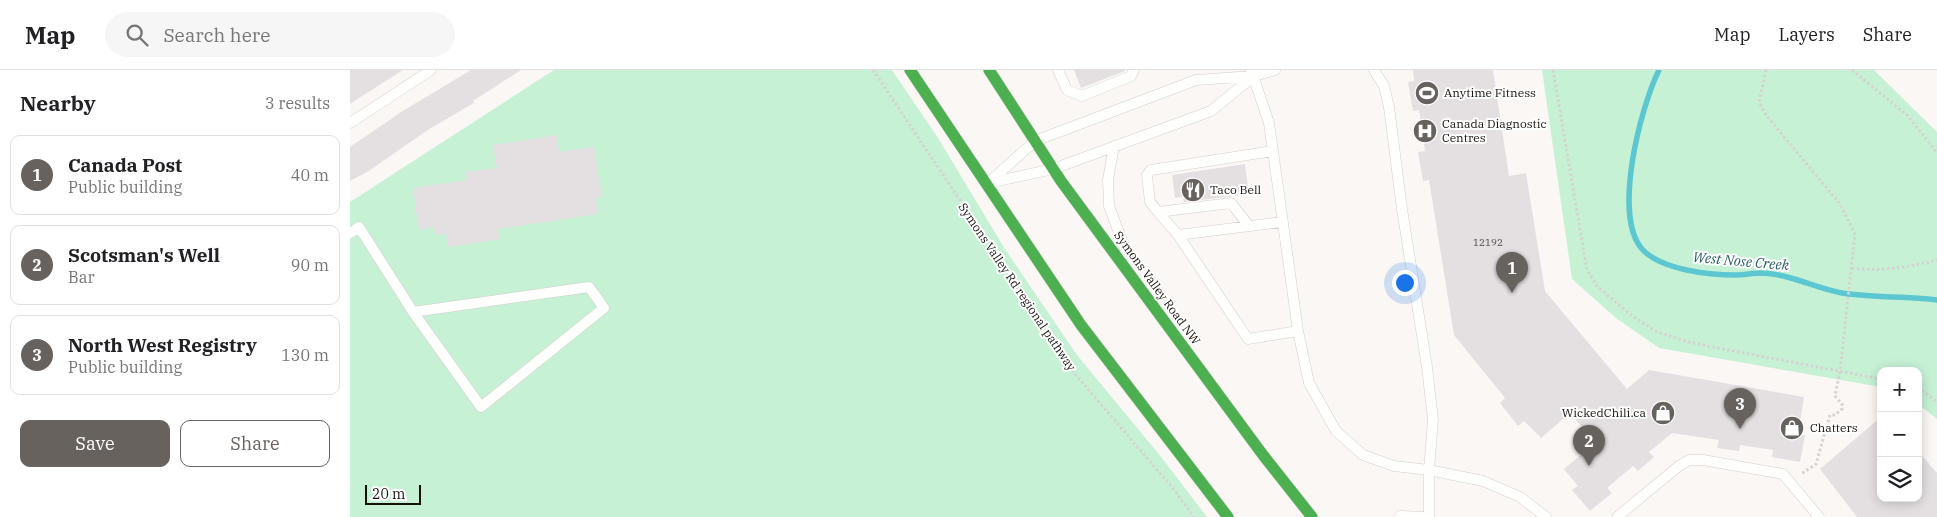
<!DOCTYPE html>
<html lang="en">
<head>
<meta charset="utf-8">
<style>
  :root { --surface:#fff; --page:#f6f6f6; --text:#202124; --muted:#757577; --line:#e0e0e0; --accent:#67625d }
  body { margin:0; font-family:"IBM Plex Serif",serif; background:var(--page); color:var(--text) }
  .controls { position:absolute; right:15px; bottom:15px; display:grid; overflow:hidden; border-radius:10px; box-shadow:0 2px 12px #0003 }
  .controls button { width:45px; height:45px; display:grid; place-items:center; padding:0; border:0; border-bottom:1px solid var(--line); background:var(--surface); color:var(--text); font:25px sans-serif }
  .scale { position:absolute; left:15px; bottom:12px; width:56px; box-sizing:border-box; padding-left:5px; border:2px solid #17110c; border-top:0; font-size:14px; line-height:18px; white-space:nowrap; color:#17110c; -webkit-text-stroke:4px #fff; paint-order:stroke }
  .you { position:absolute; left:1054px; top:212px; width:18px; height:18px; margin:-12px; border:4px solid #fff; border-radius:50%; background:#1a73e8; box-shadow:0 0 0 8px #1a73e833 }
  .badge { display:grid; place-items:center; width:32px; height:32px; border-radius:50%; background:var(--accent); color:#fff; font-size:16px; font-weight:700 }
  .pin { position:absolute; translate:-50% -41px; filter:drop-shadow(0 1px 2px #0008) }
  .pin::after { content:''; position:absolute; top:26px; width:18px; height:15px; background:inherit; clip-path:polygon(0 0,100% 0,50% 100%) }
  .list { margin:0; padding:0; list-style:none }
  h2 { display:flex; justify-content:space-between; align-items:center; height:65px; margin:0; padding:0 20px; font-size:21px }
  h2 small { font-size:16px; font-weight:400; color:var(--muted) }
  .list li { display:grid; grid-template-columns:32px 1fr auto; gap:15px; align-items:center; box-sizing:border-box; height:80px; margin:0 10px 10px; padding:0 10px; border:1px solid var(--line); border-radius:10px }
  .list b { display:block; font-size:19px; white-space:nowrap }
  .list p { margin:0; font-size:16px; white-space:nowrap; color:var(--muted) }
  .list em { font-size:16px; font-style:normal; color:var(--muted) }
  .actions { display:flex; gap:10px; padding:15px 20px }
  .actions a { flex:1; padding:11px 0; border:1px solid var(--accent); border-radius:10px; text-align:center; font-size:18px; color:var(--accent) }
  .actions .main { background:var(--accent); color:#fff }
  .icon { flex:none; width:28px; height:28px; fill:none; stroke:currentColor; stroke-width:2; stroke-linecap:round; stroke-linejoin:round }
  .map { position:relative; flex:none; width:1587px; height:447px; overflow:hidden }
  header { display:flex; align-items:center; gap:30px; box-sizing:border-box; height:70px; padding:0 25px; background:var(--surface); border-bottom:1px solid var(--line) }
  header strong { font-size:24px }
  nav { display:flex; gap:28px; margin-inline-start:auto; font-size:18px }
  .search { width:350px; height:45px; background:var(--page); display:flex; align-items:center; gap:12px; box-sizing:border-box; padding:0 18px; border-radius:28px; color:var(--muted); font-size:19px }
  main { display:flex }
  aside { flex:1; background:var(--surface) }
  .map>svg:first-child { display:block }
  .green { fill:#c6f1d5 }
  .lines { fill:none; stroke-linecap:round; stroke-linejoin:round }
  .stream { stroke:#5dc7d1; stroke-width:5.5 }
  .building { fill:#e4e0e2 }
  .lane-casing { stroke:#d3ceca; stroke-width:11 }
  .fast-casing { stroke:#d3ceca; stroke-width:12 }
  .path { stroke:#d5d3d2; stroke-width:3; stroke-dasharray:2.5 2.5; stroke-linecap:butt }
  .lane { stroke:#fefefd; stroke-width:10 }
  .fast { stroke:#4caf50; stroke-width:11 }
  .labels { text-anchor:middle; stroke-width:4; stroke-linejoin:round; paint-order:stroke }
  .number-label { font-size:10px; fill:#4b4642 }
  .poi-label { font-size:12px; fill:#17110c; stroke:#fff; text-anchor:start }
  .street-label { font-size:12px; fill:#17110c; stroke:#fff }
  .water-label { font-size:14px; font-style:italic; fill:#245b62; stroke:#fff }
</style>
</head>
<body>
<header>
<strong>Map</strong>
<div class="search"><svg class="icon" aria-label="search" viewBox="0 0 24 24"><circle cx="10" cy="10" r="6"/><path d="M15 15l6 6"/></svg>Search here</div>
<nav><a>Map</a><a>Layers</a><a>Share</a></nav>
</header>
<main>
<aside>
<h2>Nearby<small>3 results</small></h2>
<ul class="list">
<li><span class="badge">1</span><div><b>Canada Post</b><p>Public building</p></div><em>40 m</em></li>
<li><span class="badge">2</span><div><b>Scotsman's Well</b><p>Bar</p></div><em>90 m</em></li>
<li><span class="badge">3</span><div><b>North West Registry</b><p>Public building</p></div><em>130 m</em></li>
</ul>
<div class="actions"><a class="main">Save</a><a>Share</a></div>
</aside>
<div class="map">
<svg width="1587" height="447" viewBox="0 0 1587 447">
  <rect width="100%" height="100%" fill="#fbf7f4"/>
  <!-- green -->
  <path class="green" d="M204 0H542L588 68 655 179 727 285 812 388 857 447H0V132Z
    M1192 0H1524L1587 62V349L1568 334V301H1531V317L1309 278 1266 248 1222 209Z"/>
  <g class="lines">
    <!-- stream -->
    <path class="stream" d="M1309 0C1291 36 1260 151 1295 182 1315 200 1359 205 1385 205 1394 205 1403 203 1412 203 1440 204 1465 218 1492 223 1524 228 1555 226 1587 230"/>
  </g>
  <!-- building -->
  <path class="building" d="M0 0H53L0 34Z
    M121 0H171L123 31 124 33 81 58 17 102 0 111V77L51 42Z
    M724 0H774L775 1 731 18Z
    M1063 0H1143L1159 106 1176 103 1195 221 1277 319 1299 300 1454 327 1448 364 1455 365 1450 392 1422 387 1423 380 1390 375 1389 381 1367 378 1369 370 1322 363 1299 382 1304 387 1288 401 1283 396 1257 418 1262 423 1240 441 1222 420 1228 416 1214 399 1245 373 1220 343 1191 368 1174 351 1168 356 1150 333 1155 328 1104 265 1079 110 1073 111 1068 82 1075 81 1069 40 1063 41 1058 12 1064 11Z
    M207 65 209 82 244 77 252 127 246 128 248 144 148 159 149 169 98 177 96 164 85 165 84 157 69 160 63 118 117 110 116 102 147 98 143 75Z
    M895 94 899 124 834 132 833 127 825 128 822 105Z
    M1531 347V428H1568V381L1587 403V447H1507L1470 399Z"/>
  <g class="lines">
    <!-- lane casing -->
    <g class="lane-casing">
      <path id="lane" d="M708 0 717 20 732 26 781 6 784 0
        M901 0 919 53 948 261 959 313 986 361 1013 385 1044 396 1079 400 1133 411 1170 427 1196 447
        M1024 0 1034 16 1039 37 1052 139 1077 297 1083 350 1079 400V447
        M0 53 81 0
        M764 76 758 110 759 136 777 184
        M639 113 703 99 861 41 904 6
        M637 114 685 71 846 10 904 6 925 0
        M808 142 828 165
        M932 152 828 165 898 269 948 261
        M899 156 881 133 808 142 800 132 797 105 801 100 923 81
        M0 163 9 157 63 242 131 337 254 238 239 217 63 242
        M1050 446 1077 447
        M1267 447 1329 396 1339 390H1353L1433 404 1469 447"/>
    </g>
    <!-- fast casing -->
    <g class="fast-casing">
      <path id="fast" d="M560 0 731 255 878 447
        M639 0 711 111 913 385 962 447"/>
    </g>
    <!-- path -->
    <path class="path" d="M523 0 646 184 713 290 821 416 844 447
      M1203 0 1237 200 1247 216 1282 246 1307 262 1342 273 1531 309
      M1416 0 1409 32 1416 45 1490 134 1505 164 1490 301 1485 326 1492 334V339L1485 345H1480L1466 394 1451 404
      M1502 0 1558 46 1587 83
      M1502 198C1529 202 1560 197 1587 190
      M1568 317 1587 332"/>
    <!-- lane -->
    <use href="#lane" class="lane"/>
    <!-- fast -->
    <use href="#fast" class="fast"/>
  </g>
  <!-- icons -->
  <defs>
    <g id="stadium-disc" transform="scale(1.25)"><circle r="9.5" fill="#67625d" stroke="#fff"/><path d="M0-5a6.5 5 0 1 0 0 10a6.5 5 0 1 0 0-10ZM-3.5-1.8h7v3.6h-7Z" fill="#fff"/></g>
    <g id="hospital-disc" transform="scale(1.25)"><circle r="9.5" fill="#67625d" stroke="#fff"/><path d="M-5-5h3v3.5h4V-5h3V5h-3V1.5h-4V5h-3Z" fill="#fff"/></g>
    <g id="restaurant-disc" transform="scale(1.25)"><circle r="9.5" fill="#67625d" stroke="#fff"/><path d="M-5-6h1v4h1v-4h1v4h1v-4h1v5L-1.5 .5V6h-2V.5L-5-1ZM5-6V6H3V1.5H1.5Q1.5-4 5-6Z" fill="#fff"/></g>
    <g id="shop-disc" transform="scale(1.25)"><circle r="9.5" fill="#67625d" stroke="#fff"/><path d="M-5-2.5h2.3a2.7 3.5 0 0 1 5.4 0H5L5.5 6h-11ZM-1.5-2.5h3a1.5 2.3 0 0 0-3 0Z" fill="#fff"/></g>
  </defs>
  <g fill-rule="evenodd">
    <use href="#stadium-disc" x="1077" y="23"/>
    <use href="#hospital-disc" x="1075" y="61"/>
    <use href="#restaurant-disc" x="843" y="120"/>
    <use href="#shop-disc" x="1313" y="343"/>
    <use href="#shop-disc" x="1442" y="358"/>
  </g>
  <g class="labels">
    <!-- number labels -->
    <g class="number-label">
      <text x="1138" y="176">12192</text>
    </g>
    <!-- poi labels -->
    <g class="poi-label">
      <text x="1094" y="27">Anytime Fitness</text>
      <text x="1092" y="58">Canada Diagnostic<tspan x="1092" dy="14">Centres</tspan></text>
      <text x="860" y="124">Taco Bell</text>
      <text x="1296" y="347" text-anchor="end">WickedChili.ca</text>
      <text x="1460" y="362">Chatters</text>
    </g>
    <!-- street labels -->
    <g class="street-label">
      <text transform="translate(667 217) rotate(56)" y="4">Symons Valley Rd regional pathway</text>
      <text transform="translate(807 218) rotate(54)" y="4">Symons Valley Road NW</text>
    </g>
    <!-- water labels -->
    <g class="water-label">
      <text transform="translate(1391 191) rotate(5)" y="5">West Nose Creek</text>
    </g>
  </g>
</svg>
<div class="controls">
<button>+</button>
<button>−</button>
<button><svg class="icon" aria-label="layers" viewBox="0 0 24 24"><path d="M12 4l9 5-9 5-9-5zM3 14l9 5 9-5"/></svg></button>
</div>
<div class="scale">20 m</div>
<div class="you"></div>
<div class="pin badge" style="left:1162px;top:223px">1</div>
<div class="pin badge" style="left:1239px;top:396px">2</div>
<div class="pin badge" style="left:1390px;top:359px">3</div>
</div>
</main>
</body>
</html>
